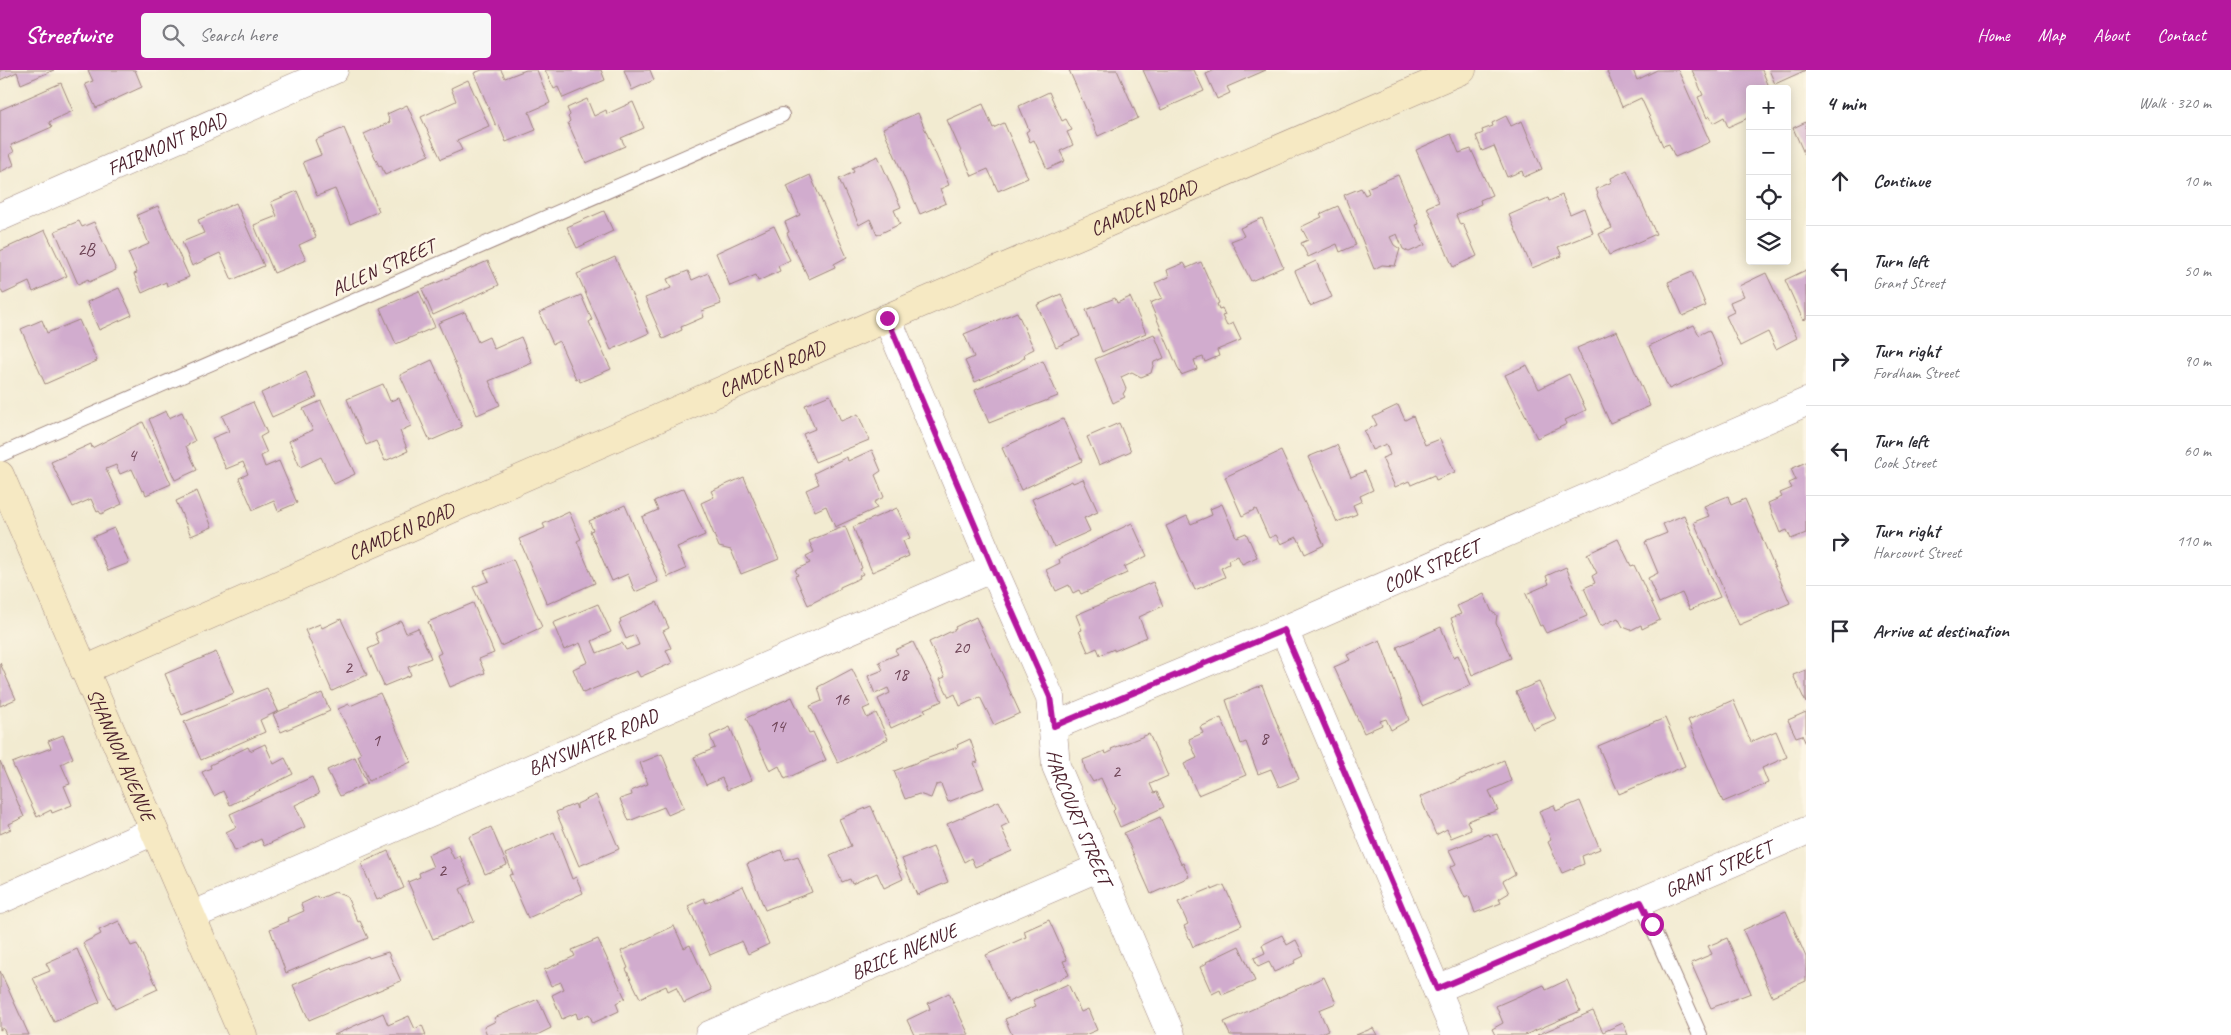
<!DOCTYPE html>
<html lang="en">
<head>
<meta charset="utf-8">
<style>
  :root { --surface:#fff; --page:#f7f7f7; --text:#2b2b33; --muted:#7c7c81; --line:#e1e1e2; --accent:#b5179e }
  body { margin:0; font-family:Caveat,sans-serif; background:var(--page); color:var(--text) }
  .controls { position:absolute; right:15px; top:15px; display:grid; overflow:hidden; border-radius:5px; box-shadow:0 2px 12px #0003 }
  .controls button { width:45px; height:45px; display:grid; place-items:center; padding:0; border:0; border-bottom:1px solid var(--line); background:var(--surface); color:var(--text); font:25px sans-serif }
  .stop { position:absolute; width:15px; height:15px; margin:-11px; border:4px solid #b5179e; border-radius:50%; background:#fff }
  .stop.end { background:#b5179e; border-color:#fff; box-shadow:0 1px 5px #0008 }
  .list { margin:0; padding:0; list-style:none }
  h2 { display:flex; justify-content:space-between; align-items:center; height:65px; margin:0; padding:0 20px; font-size:21px }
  h2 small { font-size:16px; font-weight:400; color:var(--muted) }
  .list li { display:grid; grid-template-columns:32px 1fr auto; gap:15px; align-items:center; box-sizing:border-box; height:90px; padding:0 20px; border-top:1px solid var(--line) }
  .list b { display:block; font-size:19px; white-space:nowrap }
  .list p { margin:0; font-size:16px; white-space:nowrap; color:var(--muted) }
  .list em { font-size:16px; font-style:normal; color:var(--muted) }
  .icon { flex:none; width:28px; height:28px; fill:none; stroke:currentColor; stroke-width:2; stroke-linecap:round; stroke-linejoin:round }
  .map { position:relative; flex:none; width:1806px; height:965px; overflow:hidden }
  header { display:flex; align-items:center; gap:30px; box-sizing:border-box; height:70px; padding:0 25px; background:var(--accent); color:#fff }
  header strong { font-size:24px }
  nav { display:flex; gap:28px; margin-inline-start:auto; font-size:18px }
  .search { width:350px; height:45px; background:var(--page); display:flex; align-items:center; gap:12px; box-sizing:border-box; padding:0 18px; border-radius:5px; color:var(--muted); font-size:19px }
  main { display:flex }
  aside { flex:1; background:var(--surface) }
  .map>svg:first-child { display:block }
  .building { fill:#d1acce }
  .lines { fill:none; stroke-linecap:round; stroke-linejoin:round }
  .lane-casing { stroke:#9e857e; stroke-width:16 }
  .street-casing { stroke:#9e857e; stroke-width:29 }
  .secondary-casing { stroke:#9e857e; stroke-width:29 }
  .lane { stroke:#fff; stroke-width:14 }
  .street { stroke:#fff; stroke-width:28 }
  .secondary { stroke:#f6e9c3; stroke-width:28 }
  .route { stroke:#b5179e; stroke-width:6 }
  .labels { text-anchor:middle; stroke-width:5; stroke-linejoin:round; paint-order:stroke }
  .number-label { font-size:18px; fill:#6c4254 }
  .street-label { font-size:20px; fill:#4a1f2b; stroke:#fcf5e5 }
</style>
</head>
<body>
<header>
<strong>Streetwise</strong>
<div class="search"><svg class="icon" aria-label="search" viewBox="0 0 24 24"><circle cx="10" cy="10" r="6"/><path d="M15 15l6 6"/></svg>Search here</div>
<nav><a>Home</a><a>Map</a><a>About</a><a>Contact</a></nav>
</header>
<main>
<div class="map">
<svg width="1806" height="965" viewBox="0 0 1806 965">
  <rect width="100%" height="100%" fill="#fcf5e5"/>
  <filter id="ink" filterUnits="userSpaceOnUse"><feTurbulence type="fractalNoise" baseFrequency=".02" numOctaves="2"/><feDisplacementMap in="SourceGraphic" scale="10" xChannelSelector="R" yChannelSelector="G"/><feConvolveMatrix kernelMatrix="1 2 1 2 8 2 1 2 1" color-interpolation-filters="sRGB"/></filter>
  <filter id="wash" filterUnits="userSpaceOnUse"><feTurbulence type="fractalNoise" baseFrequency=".0096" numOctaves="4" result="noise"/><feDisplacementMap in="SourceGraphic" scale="20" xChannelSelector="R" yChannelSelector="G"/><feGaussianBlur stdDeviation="1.12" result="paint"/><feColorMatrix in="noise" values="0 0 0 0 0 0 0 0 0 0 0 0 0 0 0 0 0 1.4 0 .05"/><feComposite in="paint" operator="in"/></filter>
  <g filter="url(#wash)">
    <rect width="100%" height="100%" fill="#f2ebd1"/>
    <g id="blocks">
      <!-- building -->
      <path class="building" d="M0 0H54L21 14 17 2 0 10Z
        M88 0H135L142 17 96 38 85 14 93 11Z
        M482 0H501L505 8 526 0H537L550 33 529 42 536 60 506 72 499 55 496 56 474 3Z
        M545 0H601L605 10 563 28 558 17 554 19Z
        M624 0H650L654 10 632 20Z
        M1069 0H1117L1138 48 1098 66Z
        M1143 0H1194L1204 21 1161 40Z
        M1215 0H1266L1227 17 1230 23 1217 29 1206 4Z
        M1612 0H1633L1637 10 1657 0H1678L1710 72 1675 87 1669 74 1663 76 1641 28 1622 37 1607 2Z
        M1692 0H1762L1770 19H1750V47L1728 57 1724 47 1713 53 1710 46 1707 48 1698 27 1703 25Z
        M1769 0H1806L1775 14Z
        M468 10 489 56 457 70 462 80 441 89 421 47 456 31 451 18Z
        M61 13 73 41 49 52 52 57 11 75 14 82 10 84 14 95 0 102V40Z
        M1049 22 1062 51 1066 49 1072 60 1067 62 1073 75 1060 81 1065 91 1047 99 1034 70 1030 72 1026 62 1029 60 1019 36Z
        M587 29 594 46 606 40 607 44 633 32 644 58 621 68 625 76 586 93 568 53 570 51 568 47 570 45 567 38Z
        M983 34 993 58 1004 53 1028 108 998 121 988 99 972 106 947 50Z
        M407 35 429 85 385 105 381 95 379 96 364 64 390 52 387 44Z
        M918 43 949 115 940 119 946 133 920 144 883 58Z
        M1506 46 1511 56 1522 51 1542 99 1524 107 1522 101 1507 107 1494 76 1482 81 1476 66 1483 63 1482 60 1493 56 1492 53Z
        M1806 52V88L1793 58Z
        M344 58 379 141 350 154 335 119 317 126 303 92 321 85 315 70Z
        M1451 64 1459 83 1471 79 1492 125 1480 130 1481 134 1456 145 1460 155 1463 154 1477 186 1453 197 1427 137 1439 132 1416 80Z
        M878 86 901 137 894 140 900 154 877 165 870 149 859 155 839 109 854 102 852 98Z
        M1627 100 1656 164 1609 185 1599 164 1612 158 1597 125 1598 124 1596 119 1612 112 1611 108Z
        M810 105 847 187 834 194 835 197 809 209 787 163 789 162 785 152 800 145 787 116Z
        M1398 105 1419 154 1416 155 1425 175 1409 182 1403 179 1397 164 1390 167 1394 175 1400 179 1395 196 1382 195 1374 199 1344 125 1361 118 1365 125 1369 123 1367 118Z
        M297 121 316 167 299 175 306 190 274 203 254 155 277 146 271 132Z
        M1562 125 1570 144 1584 138 1593 163 1558 177 1562 186 1532 198 1509 145 1548 128 1549 131Z
        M236 133 264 196 232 210 220 183 192 196 182 172 204 163 198 150Z
        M158 136 189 207 167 216 166 212 142 223 134 204 137 203 128 183 149 174 137 145Z
        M1338 136 1356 175 1340 182 1337 174 1308 187 1301 173 1308 170 1301 157 1322 147 1320 144Z
        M604 141 613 161 577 178 567 157Z
        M1262 148 1283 197 1251 211 1231 171 1244 166 1240 158Z
        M79 151 82 157 94 152 116 200 89 212 88 209 78 214 55 161Z
        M774 156 790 190 778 196 780 201 758 211 756 205 730 216 716 183Z
        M45 160 67 206 33 222 29 212 3 224 0 218V181Z
        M615 187 649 263 611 280 577 204Z
        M488 191 499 215 433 245 422 219Z
        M1316 191 1332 227 1310 236 1295 201Z
        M1201 192 1219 233 1217 234 1219 239 1222 238 1225 245 1222 246 1227 256 1233 253 1241 270 1217 280 1219 286 1205 292 1203 287 1194 290 1197 299 1181 305 1150 233 1162 228 1155 213 1169 207 1167 200 1184 193 1187 198Z
        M1806 200V249L1803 250 1785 210Z
        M688 201 692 210 708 203 721 234 702 241 704 247 681 257 682 260 663 269 645 228 671 218 667 209Z
        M1692 202 1706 236 1683 246 1668 212Z
        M1766 203 1797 268 1776 279 1768 262 1740 276 1726 246 1734 242 1730 232 1744 226 1739 216Z
        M119 218 132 245 99 260 87 232Z
        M419 221 435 257 396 274 380 238Z
        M1061 224 1080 266 1056 277 1037 235Z
        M581 225 592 250 589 252 611 299 580 312 578 308 576 309 559 271 553 274 539 243Z
        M1130 227 1146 263 1102 282 1086 240 1115 228 1117 233Z
        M465 242 478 272 489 267 494 279 521 267 532 293 489 311 500 335 477 345 438 253Z
        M1017 242 1034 279 1024 284 1025 287 1019 292 975 312 965 291 974 287 964 264Z
        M42 250 47 263 79 250 97 291 45 314 21 259Z
        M1694 255 1699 265 1709 260 1724 294 1669 319 1649 276Z
        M1617 261 1650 336 1610 353 1577 278Z
        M1154 264 1164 288 1154 292 1151 303 1141 307 1132 302 1121 307 1126 319 1123 324 1125 327 1113 333 1095 289Z
        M432 290 462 357 430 371 400 305Z
        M1043 291 1058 326 989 353 975 320Z
        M1527 295 1539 319 1569 304 1586 340 1565 350 1567 354 1537 368 1505 305Z
        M306 302 317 327 272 347 261 323Z
        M383 314 390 331 399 328 411 356 400 361 408 381 385 391 376 371 366 375 347 329Z
        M830 325 841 351 858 344 869 370 815 392 803 364 815 359 805 335Z
        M321 331 355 404 334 414 321 387 300 397 289 371 313 360 303 339Z
        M253 332 267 363 260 367 267 383 261 386 265 397 279 391 297 433 278 441 274 431 253 440 239 408 248 404 243 392 226 399 212 368 229 361 222 346Z
        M1398 335 1405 350 1413 346 1425 375 1440 369 1455 402 1436 410 1434 405 1411 415 1409 411 1395 417 1382 388 1390 385 1386 374 1372 380 1364 361 1377 355 1373 347Z
        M166 341 169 348 182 342 195 371 186 376 197 400 175 410 149 349Z
        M1063 349 1082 391 1021 420 1002 378Z
        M143 352 171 414 146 425 144 420 142 421 132 399 120 404 116 395 106 399 122 434 101 444 99 441 97 442 91 429 73 437 51 392 91 374 92 378Z
        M1119 353 1131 381 1099 395 1087 367Z
        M1337 375 1351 407 1365 401 1373 420 1360 426 1362 431 1353 435 1357 444 1337 452 1308 387Z
        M872 380 881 401 875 405 884 427 874 432 877 438 835 457 826 436 815 441 806 420 819 414 814 403 847 387 848 391Z
        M1281 381 1324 475 1305 484 1297 467 1281 474 1276 465 1269 468 1256 439 1242 446 1225 407Z
        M1806 392V463L1791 469 1787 460 1780 463 1768 433 1782 427 1780 423 1792 418 1789 413 1796 410 1791 399Z
        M744 407 779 489 741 504 731 480 719 477 701 433 714 427 711 421Z
        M1083 409 1098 442 1084 448 1090 461 1054 477 1032 429 1072 411 1073 413Z
        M684 418 705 465 677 477 686 499 668 507 642 447 658 440 654 431Z
        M197 421 212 457 191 466 176 431Z
        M1728 426 1731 435 1745 429 1790 533 1739 555 1694 452 1709 446 1704 436Z
        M1222 434 1236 467 1246 463 1257 487 1242 494 1238 486 1228 490 1229 494 1221 498 1225 507 1195 520 1166 456 1187 446 1191 454 1212 445 1210 439Z
        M625 435 658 512 635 522 628 504 612 511 590 461 593 460 589 451Z
        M897 438 910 468 903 471 909 486 872 502 853 457Z
        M569 442 581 469 577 471 595 513 547 534 519 469 545 458 543 454Z
        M1684 445 1720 527 1690 540 1682 523 1659 533 1648 508 1658 503 1645 472 1667 463 1663 454Z
        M1132 453 1147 486 1124 497 1127 503 1081 524 1079 520 1073 523 1069 515 1056 521 1046 500 1060 493 1059 489Z
        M845 456 862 498 860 499 863 504 859 506 860 508 840 517V519L808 535 795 506 798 505 795 500 810 493 806 486 814 482 809 471Z
        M114 458 129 493 108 501 93 467Z
        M1618 469 1631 496 1634 495 1660 550 1642 559 1641 555 1631 560 1623 557 1618 548 1601 556 1584 518 1595 513 1592 506 1597 503 1587 484Z
        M513 489 542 557 501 576 473 517 489 511 484 501Z
        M1566 497 1587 546 1546 563 1542 555 1540 556 1526 524 1549 514 1546 506Z
        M1153 512 1163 536 1139 547 1147 567 1114 581V579L1100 585 1097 578 1088 582 1079 561 1082 560 1076 545Z
        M1484 524 1492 542 1497 545 1496 553 1511 588 1472 605 1451 548 1461 544 1457 536Z
        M657 532 669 558 663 561 671 578 666 580 672 593 640 607 637 601 583 623 573 599 588 592 580 573 564 580 553 553 598 534 611 562 592 571 597 583 622 573 626 580 639 575 635 565 626 569 619 553 621 552 620 549Z
        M473 533 494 583 479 589 485 603 450 617 437 585 441 583 428 552Z
        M976 547 1020 643 994 655 980 627 960 636 955 624 949 627 940 609 945 607 929 572 956 559 955 557Z
        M341 549 367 605 332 621 305 560 320 554 322 558Z
        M401 551 406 563 418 558 431 588 408 597 411 605 384 616 368 579 379 574 375 563Z
        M1441 557 1453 587 1458 585 1471 615 1422 636 1397 577Z
        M1380 570 1409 650 1391 660 1386 649 1380 651 1382 655 1364 663 1334 597 1350 590 1347 585Z
        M913 572 942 631 924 639 926 642 891 658 878 629 890 623 888 618 875 624 868 606 883 600 879 592 898 584 895 580Z
        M216 582 234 623 182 645 165 604Z
        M0 593 16 629 0 636Z
        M852 599 870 636 863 639 867 648 876 643 888 669 838 693 810 636 822 631 818 617Z
        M1806 600V633L1793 605Z
        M1539 612 1556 649 1533 659 1516 622Z
        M1262 615 1299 709 1279 717 1271 699 1258 704 1246 672 1241 674 1226 630Z
        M267 618 278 641 260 650 265 662 201 690 184 652Z
        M322 623 330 641 281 662 273 644Z
        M380 623 411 692 369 711 358 686 361 684 338 639 349 634 350 636Z
        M792 627 809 663 813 662 826 690 785 709 779 696 770 701 746 648Z
        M1733 630 1751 672 1776 661 1787 687 1762 698 1768 713 1723 732 1688 650Z
        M1806 642V674L1802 665 1796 667 1788 650Z
        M1221 648 1246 705 1198 725 1184 694 1197 688 1189 669 1203 663 1200 657Z
        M1665 648 1685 696 1619 724 1598 676Z
        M730 657 752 710 727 720 722 708 706 715 694 687 715 678 710 666Z
        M1149 664 1168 706 1150 714 1154 723 1157 722 1164 737 1120 757 1113 741 1115 739 1101 708 1093 712 1085 699 1083 690 1105 681 1106 684 1112 681 1111 679Z
        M63 665 73 688 61 694 70 714 64 716 72 735 52 743 51 740 37 747 12 693 51 678 48 671Z
        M970 669 978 692 974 693 984 718 948 732 941 714 936 715 931 728 919 724 905 729 894 701 958 677 957 675Z
        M265 674 274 694 285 688 293 704 230 735 223 721 214 726 202 702 211 698 210 695 248 677 250 681Z
        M662 684 684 738 668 745 664 737 629 751 620 729 632 725 631 721 648 714 640 693Z
        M355 687 367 713 340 726 327 700Z
        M1504 690 1511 711 1489 721 1498 740 1467 751 1471 760 1451 768 1447 759 1436 765 1420 727Z
        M0 691 24 747 9 754 11 759 0 764Z
        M312 707 319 724 295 735 305 757 264 776 261 769 235 781 226 762 236 757 230 744Z
        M596 725 619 779 579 796 556 742 575 734 577 739V734Z
        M999 731 1009 753 1001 757 1012 781 975 797 971 788 964 792 947 754Z
        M1580 731 1600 779 1582 786 1584 794 1562 803 1548 772 1551 770 1539 741 1554 735 1556 741Z
        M871 736 903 809 884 818 877 803 852 814 850 809 842 812 830 785 851 776 839 749Z
        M1160 747 1181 794 1183 793 1189 807 1151 824 1124 763Z
        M491 757 507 795 485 804 469 767Z
        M554 762 572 809 576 807 583 823 528 848 509 805 513 804 505 784Z
        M1489 764 1490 766 1497 764 1515 804 1503 811 1509 823 1499 829 1501 833 1475 843 1469 826 1465 828 1450 797 1456 794 1449 780Z
        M448 776 454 789 460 786 472 813 460 819 474 851 433 869 408 812 420 807 419 803 433 797 428 785Z
        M933 777 948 812 917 825 902 789Z
        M781 780 785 790 798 786 812 822 765 840 747 794Z
        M388 781 404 818 377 830 361 793Z
        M1224 815 1242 855 1193 877 1184 856 1188 854 1178 832 1212 818V820Z
        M743 816 769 874 748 884 742 871 710 885 688 836 704 828 706 833Z
        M335 822 347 827 358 852 360 851 368 868 286 903 270 859 289 851 288 848 304 841 301 834 318 826 319 829Z
        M1786 841 1806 887V911L1772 926 1743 860Z
        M1049 850 1067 890 1063 891 1069 905 1008 932 986 885 1026 867 1024 861Z
        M119 851 131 876 137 874 158 919 115 939 83 873 101 864 99 860Z
        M674 856 684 878 690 875 711 920 684 933 676 917 668 921 666 916 640 928 626 899 628 898 621 881Z
        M1282 865 1287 875 1296 870 1304 886 1294 891 1295 893 1274 902 1269 892 1258 897 1254 888 1265 883 1262 875Z
        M1727 868 1751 923 1711 938 1691 893 1712 884 1708 876Z
        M598 869 625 928 616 933 619 941 593 953 589 944 578 949 576 943 562 949 552 925 564 919 561 912 551 916 544 900 575 886 572 880Z
        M1239 876 1255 911 1222 925 1220 920 1212 924 1200 897 1207 893 1206 892Z
        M77 879 100 932 54 952 33 908 50 901 46 893Z
        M388 882 401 911 309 950 293 915 332 898 333 900 368 886 369 888Z
        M0 901 19 943 29 965H6L3 958 0 960Z
        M1324 907 1336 933 1319 940 1328 960 1317 965H1230L1224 952Z
        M1567 910 1580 941 1525 965H1495L1492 959 1503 953 1496 936 1544 915 1546 920Z
        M1068 914 1081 942 1088 939 1097 960 1085 965H1012L1005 949 1036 936 1033 930Z
        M949 923 969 965H914L907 950 930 939 928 933Z
        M538 929 551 958 537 965H487L484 957 496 951 494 948Z
        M1593 941 1603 962 1623 953 1628 965H1537Z
        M383 943 388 955 409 946 415 959 422 955 426 965H334Z
        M1373 958 1377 965H1356Z"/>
    </g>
  </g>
  <g filter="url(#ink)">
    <use href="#blocks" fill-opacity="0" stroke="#9e857e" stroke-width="1"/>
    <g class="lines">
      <!-- lane casing -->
      <g class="lane-casing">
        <path id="lane" d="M0 385 782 45
          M1641 832 1700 965"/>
      </g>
      <!-- street casing -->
      <g class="street-casing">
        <g id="street">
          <path id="s1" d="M0 147 334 0"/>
          <path id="s2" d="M887 248 993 498 1050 627 1056 696 1171 965"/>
          <path d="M1284 560 1456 965"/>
          <path id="s3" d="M1054 656 1284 560 1806 332"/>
          <path d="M0 830 154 761"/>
          <path id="s4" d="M191 846 993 498"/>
          <path id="s5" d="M1437 919 1806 761"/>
          <path id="s6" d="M709 965 1100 797"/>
        </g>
      </g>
      <!-- secondary casing -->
      <g class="secondary-casing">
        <g id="secondary">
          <path id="s7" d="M0 405 243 965"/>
          <path id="s8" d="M84 600 887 248 1462 0"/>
        </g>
      </g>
      <!-- lane -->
      <use href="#lane" class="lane"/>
      <!-- street -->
      <use href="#street" class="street"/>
      <!-- secondary -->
      <use href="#secondary" class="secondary"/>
    </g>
  </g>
  <g class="lines" filter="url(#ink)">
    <!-- route -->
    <path class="route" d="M887 248 993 498 1050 627 1054 656 1284 560 1437 919 1641 832 1652 854"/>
  </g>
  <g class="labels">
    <!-- number labels -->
    <g class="number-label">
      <text x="86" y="185">2B</text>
      <text x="132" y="391">4</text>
      <text x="961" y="583">20</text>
      <text x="348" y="603">2</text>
      <text x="900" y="610">18</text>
      <text x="841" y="635">16</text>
      <text x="777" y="662">14</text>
      <text x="1264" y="674">8</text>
      <text x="376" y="676">1</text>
      <text x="1116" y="707">2</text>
      <text x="442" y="806">2</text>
    </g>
    <!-- street labels -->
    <g class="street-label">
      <text dy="7" stroke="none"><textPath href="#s1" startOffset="182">FAIRMONT ROAD</textPath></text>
      <text dy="7" stroke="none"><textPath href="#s8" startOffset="1156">CAMDEN ROAD</textPath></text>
      <text transform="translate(383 197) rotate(-24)" y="7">ALLEN STREET</text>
      <text dy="7" stroke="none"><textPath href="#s8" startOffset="751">CAMDEN ROAD</textPath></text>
      <text dy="7" stroke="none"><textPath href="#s8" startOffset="346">CAMDEN ROAD</textPath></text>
      <text dy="7" stroke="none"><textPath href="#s3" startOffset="410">COOK STREET</textPath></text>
      <text dy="7" stroke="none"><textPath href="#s4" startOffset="438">BAYSWATER ROAD</textPath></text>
      <text dy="7" stroke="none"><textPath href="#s7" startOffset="305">SHANNON AVENUE</textPath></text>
      <text dy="7" stroke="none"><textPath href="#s2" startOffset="538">HARCOURT STREET</textPath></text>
      <text dy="7" stroke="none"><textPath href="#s5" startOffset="306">GRANT STREET</textPath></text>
      <text dy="7" stroke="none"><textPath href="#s6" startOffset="212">BRICE AVENUE</textPath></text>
    </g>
  </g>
</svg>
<div class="controls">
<button>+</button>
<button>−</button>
<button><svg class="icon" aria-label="locate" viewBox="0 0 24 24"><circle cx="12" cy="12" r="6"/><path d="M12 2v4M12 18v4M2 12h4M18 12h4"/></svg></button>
<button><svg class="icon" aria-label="layers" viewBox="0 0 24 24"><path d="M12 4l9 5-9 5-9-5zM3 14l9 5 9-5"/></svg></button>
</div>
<div class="stop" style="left:1652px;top:854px"></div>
<div class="stop end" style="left:887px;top:248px"></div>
</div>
<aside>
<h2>4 min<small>Walk · 320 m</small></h2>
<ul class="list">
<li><svg class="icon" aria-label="ahead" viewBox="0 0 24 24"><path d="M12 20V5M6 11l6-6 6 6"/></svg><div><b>Continue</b></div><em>10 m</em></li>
<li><svg class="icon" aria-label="left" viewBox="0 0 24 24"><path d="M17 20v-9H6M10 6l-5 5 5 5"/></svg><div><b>Turn left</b><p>Grant Street</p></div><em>50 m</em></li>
<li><svg class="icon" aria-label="right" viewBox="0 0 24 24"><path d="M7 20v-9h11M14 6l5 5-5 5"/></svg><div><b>Turn right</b><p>Fordham Street</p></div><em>90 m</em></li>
<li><svg class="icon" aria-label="left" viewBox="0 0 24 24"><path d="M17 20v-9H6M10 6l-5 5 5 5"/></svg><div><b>Turn left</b><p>Cook Street</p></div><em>60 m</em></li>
<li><svg class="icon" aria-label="right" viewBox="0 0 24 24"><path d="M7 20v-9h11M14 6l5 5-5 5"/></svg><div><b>Turn right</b><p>Harcourt Street</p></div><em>110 m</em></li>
<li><svg class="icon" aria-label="arrive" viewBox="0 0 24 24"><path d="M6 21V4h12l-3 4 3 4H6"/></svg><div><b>Arrive at destination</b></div></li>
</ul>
</aside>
</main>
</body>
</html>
